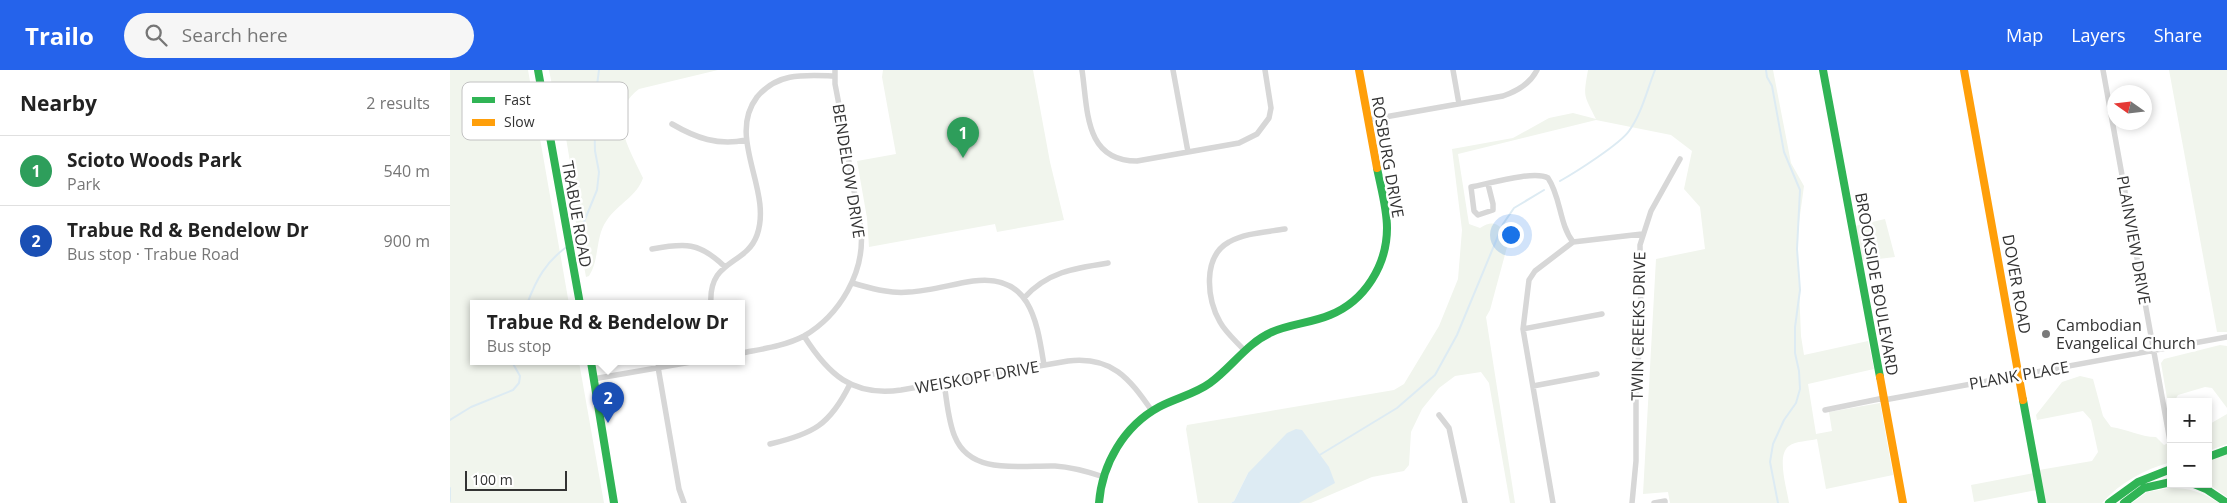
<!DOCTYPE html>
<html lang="en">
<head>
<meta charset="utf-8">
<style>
  :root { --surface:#fff; --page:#f6f6f6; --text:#222; --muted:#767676; --line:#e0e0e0; --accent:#2563eb }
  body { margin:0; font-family:"Open Sans",sans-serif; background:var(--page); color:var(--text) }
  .controls { position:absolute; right:15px; bottom:15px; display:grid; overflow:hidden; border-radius:0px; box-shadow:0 2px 8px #0003 }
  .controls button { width:45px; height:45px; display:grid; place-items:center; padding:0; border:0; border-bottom:1px solid var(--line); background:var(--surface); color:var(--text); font:25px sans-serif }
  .compass { position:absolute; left:1657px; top:15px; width:45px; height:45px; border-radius:50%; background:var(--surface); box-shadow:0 2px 8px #0003; rotate:284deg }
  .scale { position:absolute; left:15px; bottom:12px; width:102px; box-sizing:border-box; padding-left:5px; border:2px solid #333; border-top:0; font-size:14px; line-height:18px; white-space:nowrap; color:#333; -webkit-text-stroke:4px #fff; paint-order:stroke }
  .you { position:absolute; left:1060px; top:164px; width:18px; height:18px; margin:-12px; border:4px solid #fff; border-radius:50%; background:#1a73e8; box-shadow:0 0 0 8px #1a73e833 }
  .badge { display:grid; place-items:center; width:32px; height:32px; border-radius:50%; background:var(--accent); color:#fff; font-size:16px; font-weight:700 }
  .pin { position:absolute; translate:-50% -41px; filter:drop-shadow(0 1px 2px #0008) }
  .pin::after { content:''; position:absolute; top:26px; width:18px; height:15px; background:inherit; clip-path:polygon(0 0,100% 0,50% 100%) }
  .popup { position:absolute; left:20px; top:230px; width:275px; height:65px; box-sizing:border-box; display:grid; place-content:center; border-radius:0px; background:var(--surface); filter:drop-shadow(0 1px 4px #0005); font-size:16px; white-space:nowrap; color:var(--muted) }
  .popup b { font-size:19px; color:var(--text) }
  .popup::after { content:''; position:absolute; left:50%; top:100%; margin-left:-10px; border:10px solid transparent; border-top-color:var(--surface) }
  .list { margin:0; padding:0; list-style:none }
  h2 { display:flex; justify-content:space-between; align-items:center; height:65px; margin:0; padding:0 20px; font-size:21px }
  h2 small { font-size:16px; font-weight:400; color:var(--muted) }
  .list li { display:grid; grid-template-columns:32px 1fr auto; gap:15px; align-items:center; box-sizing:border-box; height:70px; padding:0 20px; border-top:1px solid var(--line) }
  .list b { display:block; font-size:19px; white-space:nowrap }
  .list p { margin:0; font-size:16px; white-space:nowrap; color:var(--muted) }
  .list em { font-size:16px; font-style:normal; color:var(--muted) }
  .icon { flex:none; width:28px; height:28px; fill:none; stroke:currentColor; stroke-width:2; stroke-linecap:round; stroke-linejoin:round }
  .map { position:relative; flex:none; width:1777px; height:433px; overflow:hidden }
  header { display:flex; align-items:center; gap:30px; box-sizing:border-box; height:70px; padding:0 25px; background:var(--accent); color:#fff }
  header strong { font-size:24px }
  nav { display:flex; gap:28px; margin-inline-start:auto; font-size:18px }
  .search { width:350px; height:45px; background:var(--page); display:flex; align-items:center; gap:12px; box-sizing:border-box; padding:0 18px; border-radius:28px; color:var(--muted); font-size:19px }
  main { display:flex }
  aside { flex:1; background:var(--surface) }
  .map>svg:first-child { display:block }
  .green { fill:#f1f5ed }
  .water { fill:#ddebf3 }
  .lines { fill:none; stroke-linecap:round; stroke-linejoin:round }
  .stream { stroke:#ddebf3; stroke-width:2 }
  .street { stroke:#d7d7d7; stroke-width:5.5 }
  .fast { stroke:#30b455; stroke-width:8 }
  .slow { stroke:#ff9f0a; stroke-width:8 }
  .poi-dot { fill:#7a7a7a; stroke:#fff; stroke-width:2 }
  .labels { text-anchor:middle; stroke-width:5; stroke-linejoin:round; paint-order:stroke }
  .street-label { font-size:16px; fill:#333; stroke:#fff }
  .poi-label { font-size:16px; fill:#333; stroke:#fff; text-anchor:start }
  .key { fill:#fff; stroke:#c2c2c2; stroke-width:1 }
  .key-label { font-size:14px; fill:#333 }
</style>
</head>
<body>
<header>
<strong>Trailo</strong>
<div class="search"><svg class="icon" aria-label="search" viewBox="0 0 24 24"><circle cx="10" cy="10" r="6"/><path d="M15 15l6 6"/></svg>Search here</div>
<nav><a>Map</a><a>Layers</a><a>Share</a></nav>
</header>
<main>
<aside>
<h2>Nearby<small>2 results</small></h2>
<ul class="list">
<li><span class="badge" style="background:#2e9e5b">1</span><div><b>Scioto Woods Park</b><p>Park</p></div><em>540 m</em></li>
<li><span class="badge" style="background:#1a4fb4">2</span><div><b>Trabue Rd &amp; Bendelow Dr</b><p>Bus stop · Trabue Road</p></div><em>900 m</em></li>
</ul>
</aside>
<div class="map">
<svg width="1777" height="433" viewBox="0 0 1777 433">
  <rect width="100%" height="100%" fill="#fff"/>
  <!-- green -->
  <path class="green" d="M0 0H78L119 234H24V292H129L154 433H0Z
    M99 0H268L189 19C156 44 179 78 193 108 187 126 168 134 157 150 145 166 150 189 139 206L136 207 119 114 122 104 116 68 120 53 108 23 102 15Z
    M433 0H583L600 92 614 150 547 162 545 154 419 177 417 148 407 91 446 84 432 7Z
    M1138 0H1323L1341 93 1354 116 1347 167 1351 266 1354 285 1418 271 1424 299 1358 314 1366 364 1382 361 1379 342 1430 333 1443 405 1376 419 1367 369C1359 371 1346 371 1339 376 1326 385 1337 419 1339 433H1220L1218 422 1193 424 1206 189 1255 179 1250 137 1234 119 1242 81 1221 65 1146 50 1008 84 1019 154 1030 158C1045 148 1049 156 1060 166L1040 240 1036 247 1065 433H1060L1039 313 1031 302 1005 306 989 318 972 339 961 362 959 395 954 401 922 407 861 433H849L798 403 784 431 781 433H748L736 359 737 355 944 320 954 314 989 256 1008 209 1012 160 1002 79 1063 68 1099 48 1123 43 1146 49C1134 24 1133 29 1138 0Z
    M1719 0H1777V262H1767Z
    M1435 149 1445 187 1412 191 1405 156Z
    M1770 275 1777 276V338L1762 318 1755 317 1728 325 1724 332H1721V336L1718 334 1711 293 1714 289Z
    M1630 306 1643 309 1653 346 1661 357C1677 359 1690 367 1706 367L1714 375 1721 372V392C1693 400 1671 412 1652 433H1595L1589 400 1642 391 1648 382 1641 350 1633 341 1587 350 1586 345 1612 312Z
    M1777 344V374L1758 381V355Z
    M1777 383V427L1758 414V390Z
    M1584 403 1587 420 1524 432 1521 415Z
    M1720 418C1740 418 1752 422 1769 433H1682L1697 422Z"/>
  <!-- water -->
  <path class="water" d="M846 359 852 360 879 397 885 413 849 433H781L784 431 798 403 837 363Z"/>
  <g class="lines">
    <!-- stream -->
    <path class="stream" d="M1316 0 1317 7 1322 16 1334 82 1350 120 1347 179 1350 220 1345 257V283L1349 301 1350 319 1346 333 1334 350 1323 374 1320 392 1328 433
      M1110 111C1126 102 1170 74 1179 61 1192 43 1197 20 1205 0
      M121 174 127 169 147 120 149 102 145 81 144 38 149 0
      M77 234C86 210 96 191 118 176
      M0 350 21 337 63 320 69 313 70 306 62 292
      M868 386 947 338 985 305 1007 265 1053 154 1064 138 1094 120
      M0 418V431"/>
    <!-- street -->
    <path class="street" d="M632 0C638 40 634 91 687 91L789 73 807 64 819 48 821 38 815 0
      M723 0 738 82
      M1003 0 1009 34
      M1653 0 1720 371
      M918 50 1053 26C1068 21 1080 14 1087 0
      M222 54C246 68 268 76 296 70
      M1038 114 1043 134V140L1028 145 1024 141 1021 117C1038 114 1084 100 1098 108 1111 127 1109 154 1123 172
      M202 179C235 173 249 172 274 196
      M402 213C421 218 439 224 459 222 480 221 502 214 523 211 581 203 587 252 594 295
      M574 228C597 202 625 198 658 193
      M261 234C258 189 296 196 307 165 323 120 276 68 307 27 328 2 355 5 384 6
      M1073 259 1152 244
      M354 266C378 304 402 327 451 320L618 291C662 286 679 308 702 341
      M795 281C787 272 776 263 770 252 757 229 752 187 779 172 794 163 817 162 835 159
      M292 283C312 279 335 276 354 266 390 245 415 202 411 161 409 142 404 123 401 104 396 74 391 44 385 14V0
      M208 297 229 419 234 433
      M143 309 241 292
      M494 314C497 330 498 351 505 367 521 406 572 395 605 396 622 397 639 402 654 407
      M1083 316 1147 304
      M1434 330 1777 267
      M1375 340 1434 328
      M989 345 999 358 1015 433
      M320 374C363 364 380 355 400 314
      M1103 433 1073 259 1079 210 1085 201 1123 172 1192 164
      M1182 433 1186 391V316L1191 259 1190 175 1201 141 1230 89
      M1204 433 1215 431V433"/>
    <!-- fast -->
    <path class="fast" d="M88 0 130 234
      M1373 0 1430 307
      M141 292 164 433
      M1573 330 1592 433
      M1758 387 1777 380
      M1744 414 1756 419 1777 433
      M649 433C652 394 674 356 709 337 726 328 745 324 760 313 782 297 797 273 822 262 840 254 861 253 880 245 915 231 937 195 937 158 937 138 931 118 927 98
      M1659 433 1688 412 1721 399
      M1674 433 1694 418 1721 412"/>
    <!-- slow -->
    <path class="slow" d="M909 0 927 98
      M1514 0 1573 330
      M1430 307 1453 433"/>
  </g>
  <!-- markers -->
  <circle class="poi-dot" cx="1596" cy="264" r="5"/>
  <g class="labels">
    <!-- street labels -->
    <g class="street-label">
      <text transform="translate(938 87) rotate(80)" y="6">ROSBURG DRIVE</text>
      <text transform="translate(399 101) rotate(81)" y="6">BENDELOW DRIVE</text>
      <text transform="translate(127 144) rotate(80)" y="6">TRABUE ROAD</text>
      <text transform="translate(1684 170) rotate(80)" y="6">PLAINVIEW DRIVE</text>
      <text transform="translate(1427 214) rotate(80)" y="6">BROOKSIDE BOULEVARD</text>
      <text transform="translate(1567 214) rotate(80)" y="6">DOVER ROAD</text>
      <text transform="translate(1188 256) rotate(-89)" y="6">TWIN CREEKS DRIVE</text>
      <text transform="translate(1569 305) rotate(-10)" y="6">PLANK PLACE</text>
      <text transform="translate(527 307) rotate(-10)" y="6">WEISKOPF DRIVE</text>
    </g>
    <!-- poi labels -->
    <g class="poi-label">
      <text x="1606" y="261">Cambodian<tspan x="1606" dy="18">Evangelical Church</tspan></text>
    </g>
  </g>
  <!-- legend -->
  <rect x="12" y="12" width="166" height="58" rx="8" class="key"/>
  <rect x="22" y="27" width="23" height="6" fill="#30b455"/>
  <rect x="22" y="49" width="23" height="7" fill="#ff9f0a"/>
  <g class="key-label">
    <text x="54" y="35">Fast</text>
    <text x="54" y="57">Slow</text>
  </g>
</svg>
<div class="controls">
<button>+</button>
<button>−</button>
</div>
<svg class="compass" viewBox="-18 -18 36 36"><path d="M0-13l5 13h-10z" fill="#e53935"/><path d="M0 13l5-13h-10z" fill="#767676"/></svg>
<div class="scale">100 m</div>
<div class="you"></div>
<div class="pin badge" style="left:513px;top:88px;background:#2e9e5b">1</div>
<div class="pin badge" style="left:158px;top:353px;background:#1a4fb4">2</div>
<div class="popup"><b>Trabue Rd &amp; Bendelow Dr</b>Bus stop</div>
</div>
</main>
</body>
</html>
